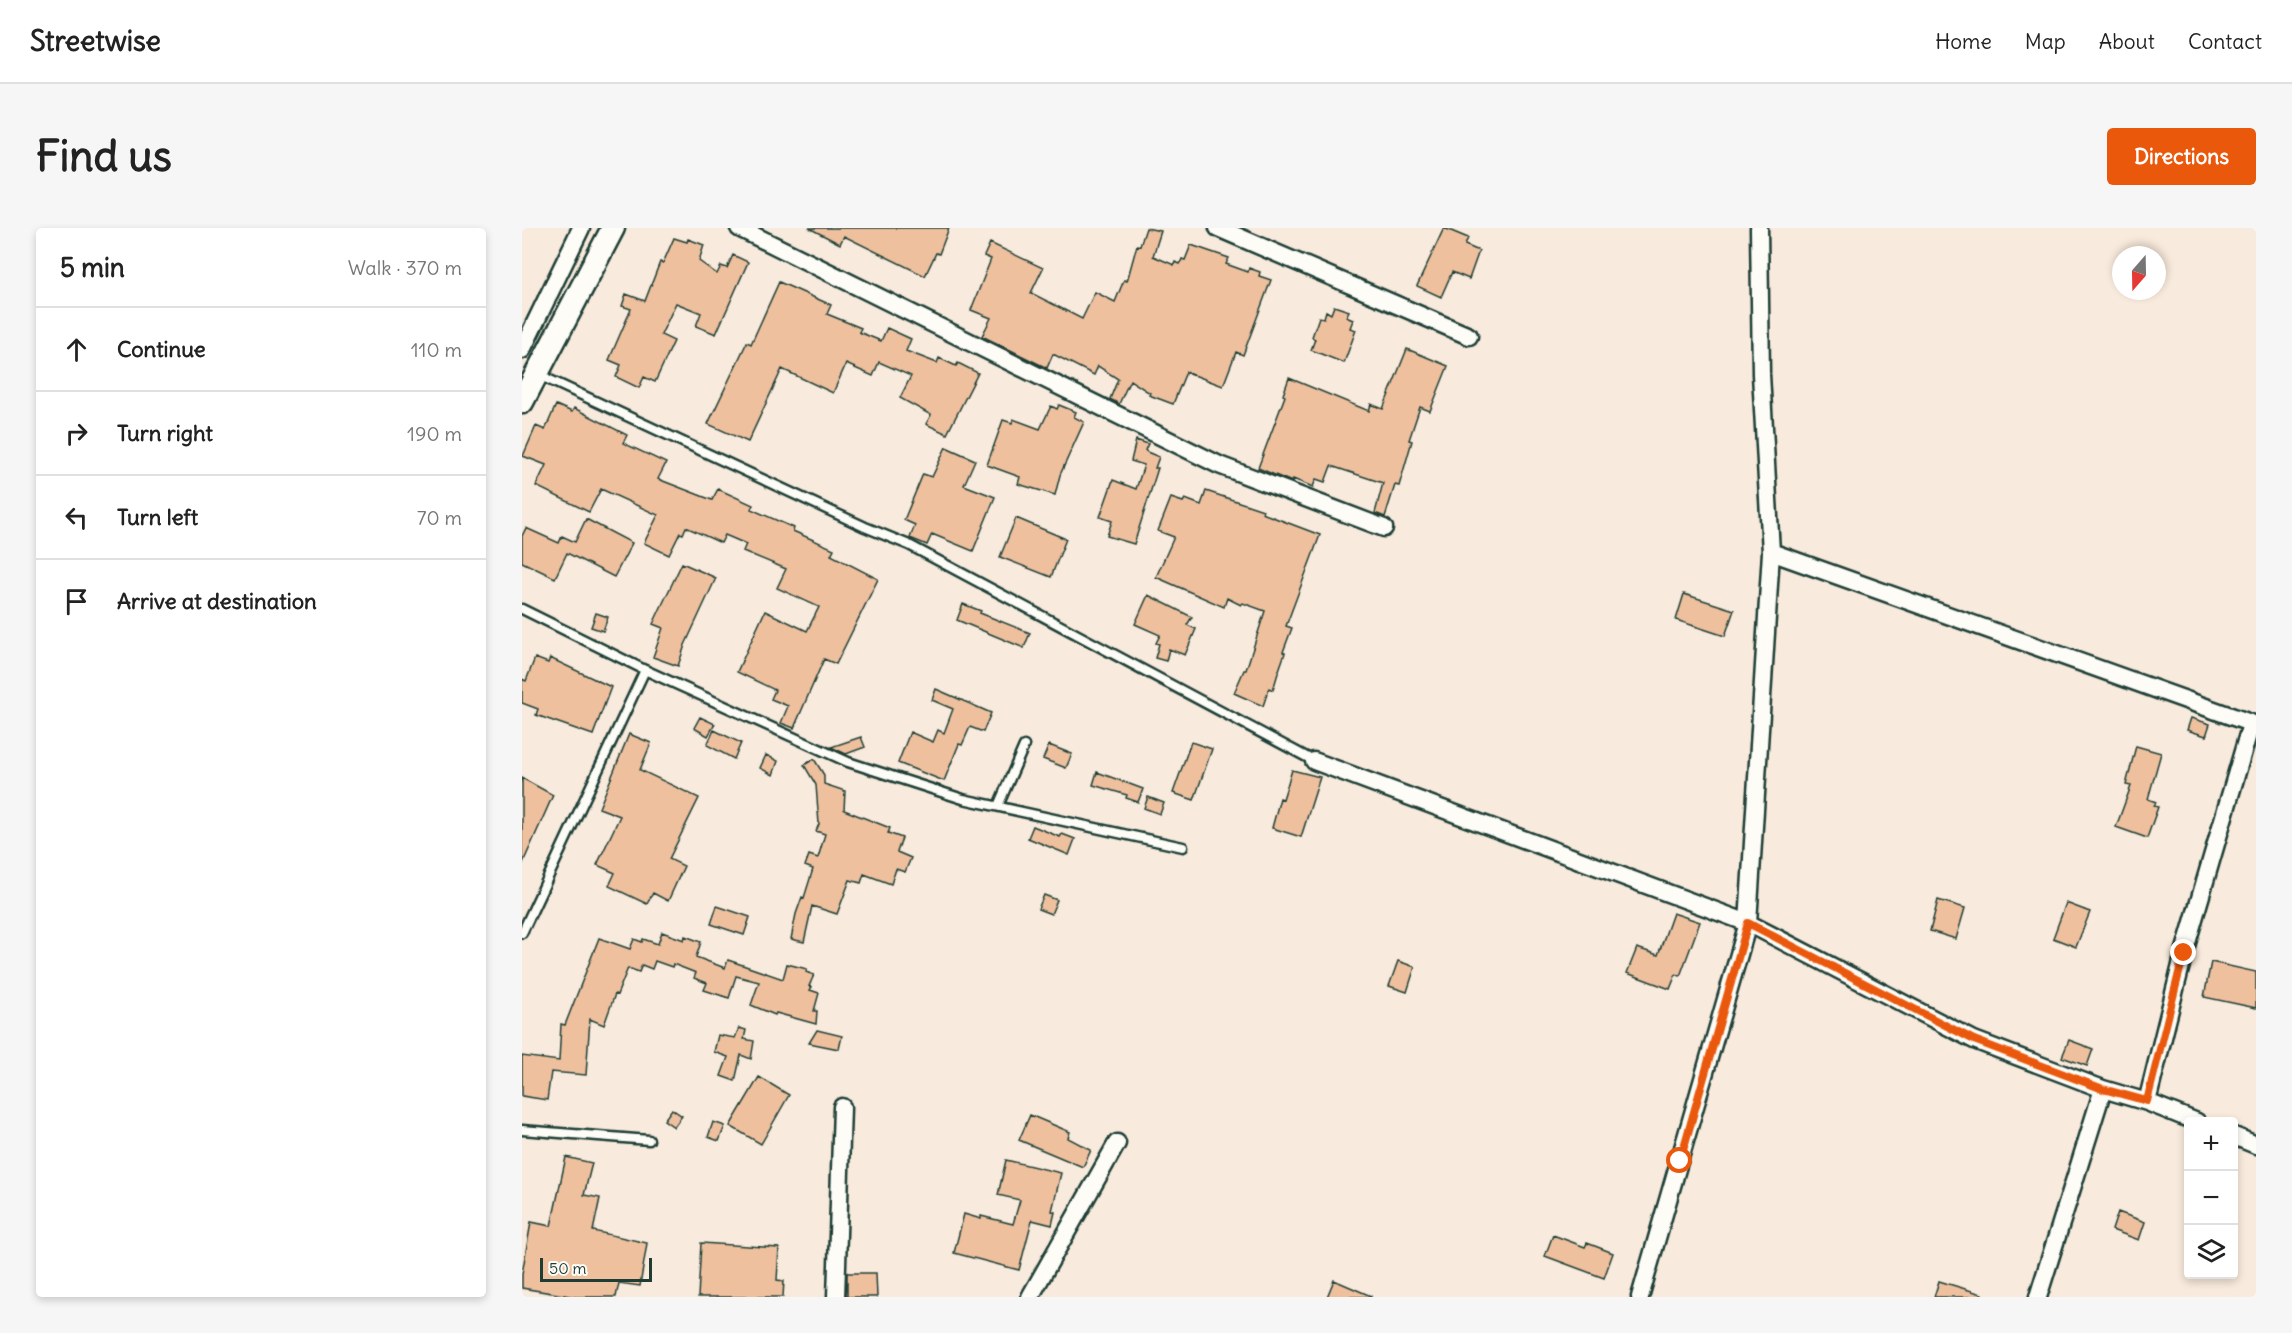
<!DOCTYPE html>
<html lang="en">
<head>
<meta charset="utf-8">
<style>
  :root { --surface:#fff; --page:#f6f6f6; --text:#222; --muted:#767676; --line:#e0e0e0; --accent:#ea580c }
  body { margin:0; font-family:Delius,sans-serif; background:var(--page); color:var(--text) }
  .controls { position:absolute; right:18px; bottom:18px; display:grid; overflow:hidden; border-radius:6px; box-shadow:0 3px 9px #0003 }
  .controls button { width:54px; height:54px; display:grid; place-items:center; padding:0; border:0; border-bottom:2px solid var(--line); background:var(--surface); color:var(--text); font:30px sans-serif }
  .compass { position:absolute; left:1590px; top:18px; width:54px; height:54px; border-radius:50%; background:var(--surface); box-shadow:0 3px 9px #0003; rotate:200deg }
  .scale { position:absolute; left:18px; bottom:15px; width:112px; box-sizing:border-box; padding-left:6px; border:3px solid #1f3d34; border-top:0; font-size:16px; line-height:21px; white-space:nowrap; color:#1f3d34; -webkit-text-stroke:4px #fdfcf7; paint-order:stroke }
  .stop { position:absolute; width:18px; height:18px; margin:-14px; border:4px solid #ea580c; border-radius:50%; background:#fff }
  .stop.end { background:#ea580c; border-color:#fff; box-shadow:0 2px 6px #0008 }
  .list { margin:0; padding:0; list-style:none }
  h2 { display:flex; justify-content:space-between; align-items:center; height:78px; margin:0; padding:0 24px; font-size:26px }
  h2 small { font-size:20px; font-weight:400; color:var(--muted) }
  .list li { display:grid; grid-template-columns:39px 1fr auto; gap:18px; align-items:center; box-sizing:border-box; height:84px; padding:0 24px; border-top:2px solid var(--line) }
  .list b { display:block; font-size:22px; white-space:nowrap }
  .list em { font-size:20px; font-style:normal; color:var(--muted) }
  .icon { flex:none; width:33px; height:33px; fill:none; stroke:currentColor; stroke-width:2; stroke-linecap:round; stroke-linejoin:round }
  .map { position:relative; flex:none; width:1734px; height:1069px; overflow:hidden; border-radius:6px }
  header { display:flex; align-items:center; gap:36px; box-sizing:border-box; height:84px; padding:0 30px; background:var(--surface); border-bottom:2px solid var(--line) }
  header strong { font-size:28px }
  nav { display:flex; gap:33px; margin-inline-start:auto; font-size:21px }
  .intro { display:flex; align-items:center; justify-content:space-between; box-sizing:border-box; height:144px; padding:0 36px }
  h1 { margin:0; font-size:42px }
  .button { padding:15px 27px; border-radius:6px; background:var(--accent); color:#fff; font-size:21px; font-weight:700 }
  main { display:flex; gap:36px; padding:0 36px }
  aside { flex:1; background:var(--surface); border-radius:6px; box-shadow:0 3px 9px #0003 }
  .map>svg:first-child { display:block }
  .building { fill:#eec09e; stroke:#1f3d34; stroke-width:1.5 }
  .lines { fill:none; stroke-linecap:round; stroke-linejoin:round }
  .lane-casing { stroke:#1f3d34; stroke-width:13 }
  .street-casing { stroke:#1f3d34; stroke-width:21 }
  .secondary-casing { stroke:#1f3d34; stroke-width:27 }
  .lane { stroke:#fdfcf7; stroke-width:8 }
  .street { stroke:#fdfcf7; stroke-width:16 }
  .secondary { stroke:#fdfcf7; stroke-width:22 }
  .route { stroke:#ea580c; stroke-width:8 }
</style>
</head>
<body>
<header>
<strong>Streetwise</strong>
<nav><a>Home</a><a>Map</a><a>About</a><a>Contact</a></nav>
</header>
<div class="intro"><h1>Find us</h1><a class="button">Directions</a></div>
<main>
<aside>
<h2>5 min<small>Walk · 370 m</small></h2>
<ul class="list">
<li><svg class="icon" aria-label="ahead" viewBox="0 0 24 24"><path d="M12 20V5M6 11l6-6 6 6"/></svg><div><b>Continue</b></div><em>110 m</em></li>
<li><svg class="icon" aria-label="right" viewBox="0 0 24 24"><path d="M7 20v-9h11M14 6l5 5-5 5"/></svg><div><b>Turn right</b></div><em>190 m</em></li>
<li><svg class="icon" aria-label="left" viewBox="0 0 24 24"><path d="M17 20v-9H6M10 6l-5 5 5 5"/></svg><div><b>Turn left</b></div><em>70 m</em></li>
<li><svg class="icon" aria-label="arrive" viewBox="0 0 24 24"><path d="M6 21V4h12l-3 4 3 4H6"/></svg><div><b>Arrive at destination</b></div></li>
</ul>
</aside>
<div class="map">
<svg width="1734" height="1069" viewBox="0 0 1734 1069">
  <rect width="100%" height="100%" fill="#f8eadc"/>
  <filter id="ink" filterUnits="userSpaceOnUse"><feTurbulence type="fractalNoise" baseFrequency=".0167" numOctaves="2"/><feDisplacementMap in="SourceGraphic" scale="12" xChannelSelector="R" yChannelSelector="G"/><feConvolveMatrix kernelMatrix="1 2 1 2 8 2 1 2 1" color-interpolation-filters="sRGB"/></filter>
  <g filter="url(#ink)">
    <!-- building -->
    <path class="building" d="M287 0H427L417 26 414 25 403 48 322 8 318 16Z
      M624 0 639 3 631 28 652 37 653 34 658 36 660 31 663 32 669 17 707 30 704 36 726 44 727 40 738 44 737 48 749 52 721 127 714 124 701 158 664 144 651 176 627 167 628 165 608 152 597 176 588 171 596 151 576 138 572 147 531 126 525 140 460 108 469 90 449 82 469 31 462 28 468 15 521 40 509 65 560 91 573 64 593 74 602 52 605 53 615 17 618 18Z
      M922 0 946 10 943 17 957 23 947 51 930 44 919 69 895 58Z
      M152 10 165 14 166 11 182 17 177 33 195 46 199 38 205 40 211 27 226 34 194 106 174 98 179 85 154 75 139 107 152 113 133 154 122 149 117 160 94 149 99 137 87 132 109 81 100 78 104 66 123 73 138 34 141 35Z
      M257 54 309 77 305 86 339 100 337 104 359 113 365 100 389 111 384 123 415 135 417 130 434 138 436 135 456 145 425 206 404 196 409 187 378 170 389 148 357 134 351 148 324 136 311 165 260 141 226 214 186 196 225 114 229 116Z
      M812 78 827 83 824 89 831 92 828 100 834 102 822 135 789 122 793 111 790 109 797 89 802 90 804 83 809 86Z
      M885 121 926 138 908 183 898 179 887 212 890 213 877 258 873 257 863 289 853 285 861 255 809 238 803 254 794 251 791 259 771 251 770 254 736 240 763 168 761 167 767 150 847 183 849 176 861 181Z
      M34 177 50 184 52 180 105 207 101 215 144 235 136 251 190 272 196 261 231 277 229 281 272 300 271 303 312 321 309 327 356 351 314 436 302 431 272 500 259 495 266 478 249 471 253 462 215 444 243 383 285 403 297 379 255 360 264 341 221 323 224 316 203 307 199 315 164 299 161 306 158 305 147 327 122 315 136 287 79 261 67 284 14 258 24 237 1 228 14 198 23 202Z
      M537 177 554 184 552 189 562 194 538 247 533 267 496 256 498 249 465 237 481 192 490 195 491 191 518 201 529 178 535 181Z
      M614 212 626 216 623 222 625 224 637 229 633 240H636L612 316 585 308 590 293 578 289 591 252 614 261 622 237 609 233Z
      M424 219 453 232 442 257 473 269 451 323 410 306 405 317 388 310 393 297 382 292 401 246 410 249Z
      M684 263 741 282 740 285 798 307 764 398 770 400 761 424 763 425 756 445 751 462 747 460 741 478 712 465 722 442H724L743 383 721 375 719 377 705 370 702 379 634 349 652 309 636 303 649 270 661 274 663 271 679 277Z
      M494 290 544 311 529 349 478 329Z
      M64 291 110 315 92 349 45 325 33 350 0 334V308L4 300 37 315 40 308 53 314Z
      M160 335 194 350 163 417 156 438 131 429 141 400 131 396Z
      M1162 366 1212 382 1203 408 1154 392Z
      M626 367 670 389 665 397 674 401 663 427 647 421 644 433 633 430 637 416 634 415 638 407 613 396Z
      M441 376 459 383 458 385 508 405 502 420 435 392Z
      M74 385 86 389 81 403 69 399Z
      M13 430 26 435 28 430 89 459 71 507 14 487 16 481 0 475V451L4 453Z
      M414 461 469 485 461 504 448 499 440 517 437 516 422 553 376 535 388 504 411 514 416 502 422 505 431 481 410 472Z
      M178 489 193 496 186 508 172 500Z
      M1669 490 1688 496 1684 508 1665 502Z
      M192 502 219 515 212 531 185 517Z
      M107 506 129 515 118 542 177 570 147 631 162 638 146 673 131 665 125 676 87 658 93 645 75 637 98 588 77 580Z
      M339 509 343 519 324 526 309 519Z
      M669 514 690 521 672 572 651 565Z
      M527 517 550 526 544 540 521 531Z
      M1614 518 1639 525 1626 571 1634 574 1632 578 1636 579 1625 610 1594 599 1609 558 1604 557Z
      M244 527 256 533 251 547 238 540Z
      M292 531 302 547V556L323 563 322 582 368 600 366 605 380 610 375 624 389 630 383 644 374 641 369 656 342 646 339 655 328 652 315 686 290 678 282 714 269 711 274 686 280 669 282 670 291 641 283 638 287 627 296 630 303 606 294 603 297 596 294 557 282 537Z
      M770 542 798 549 779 609 750 600 758 570 761 571Z
      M575 544 621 561 616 574 604 570 605 567 571 557Z
      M0 550 31 567 0 637Z
      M626 569 642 575 638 586 622 580Z
      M511 598 538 609 540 606 553 611 547 627 506 610Z
      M522 667 535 672 529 686 516 681Z
      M1416 672 1443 680 1434 711 1408 703Z
      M1544 675 1568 684 1554 719 1531 710Z
      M195 678 228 689 222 707 189 696Z
      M1151 685 1178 694 1158 748 1154 746 1148 761 1105 745 1115 720 1136 727Z
      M140 704 162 712 163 708 179 714 174 729 203 740 206 732 261 751 265 736 285 741 284 744 292 747 287 758 290 759 288 762 297 765 292 783H295L294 796 254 785 253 787 229 777 237 754 214 748 207 770 182 762 185 755 172 750 174 745 151 736 150 739 133 733 130 741 120 737 117 744 106 740 95 767 93 766 82 797 68 791 64 847 29 844 25 872 0 868V828L37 833 39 796 43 797 77 710 108 721 112 711 120 714 121 711 136 716Z
      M876 733 893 739 885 764 867 758Z
      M1689 734 1734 744V780L1682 769Z
      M217 800 224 802 222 811 232 813 229 831 219 827 213 853 199 848 206 829 192 824 196 807 213 810Z
      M295 802 320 808 317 821 287 815Z
      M1547 812 1571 821 1565 838 1540 829Z
      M237 849 267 867 239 916 208 898Z
      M150 881 160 888 152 899 142 892Z
      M508 887 548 904 546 910 569 922 561 939 497 912Z
      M191 894 203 898 197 913 186 909Z
      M44 929 70 935 62 967 78 970 71 1003 125 1015 118 1058 97 1055 94 1069H54L0 1060V1046L9 994 29 998Z
      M484 932 539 945 530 983 533 984 530 997 510 992 497 1042 432 1025 442 986 459 991V988L491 996 498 972 476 967Z
      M1596 984 1623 994 1617 1012 1590 1002Z
      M1031 1007 1063 1019 1065 1015 1091 1025 1082 1050 1023 1028Z
      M179 1015 257 1020 255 1052 262 1053 261 1069H176Z
      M325 1045H354L355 1069H325Z
      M812 1052 849 1068V1069H805Z
      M1417 1053 1460 1066V1069H1412Z"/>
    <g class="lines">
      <!-- lane casing -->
      <g class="lane-casing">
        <path id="lane" d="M17 147 343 299 387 317 792 533
          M0 381 123 442 326 534 441 571 661 619
          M476 578 502 518
          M0 705 123 442
          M0 902 127 912"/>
      </g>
      <!-- street casing -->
      <g class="street-casing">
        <path id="street" d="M217 0 697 237 862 300
          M696 0 947 108
          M0 122 59 0
          M1249 324 1734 497
          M792 533 1226 695 1452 812 1581 861 1625 874 1675 894
          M1625 874 1662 725 1729 496
          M1712 908 1734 917
          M314 1069 320 879
          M508 1069 595 915
          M1118 1069 1226 695 1249 324 1239 146 1237 0
          M1516 1069 1581 861"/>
      </g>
      <!-- secondary casing -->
      <g class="secondary-casing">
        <path id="secondary" d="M0 174 91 0"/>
      </g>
      <!-- lane -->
      <use href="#lane" class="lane"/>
      <!-- street -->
      <use href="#street" class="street"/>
      <!-- secondary -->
      <use href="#secondary" class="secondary"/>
    </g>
  </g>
  <g class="lines" filter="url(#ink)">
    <!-- route -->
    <path class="route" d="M1158 933 1226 695 1452 812 1581 861 1625 873 1662 725"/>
  </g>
</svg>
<div class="controls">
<button>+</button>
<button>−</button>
<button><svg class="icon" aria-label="layers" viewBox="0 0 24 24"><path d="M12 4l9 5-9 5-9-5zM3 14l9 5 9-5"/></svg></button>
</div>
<svg class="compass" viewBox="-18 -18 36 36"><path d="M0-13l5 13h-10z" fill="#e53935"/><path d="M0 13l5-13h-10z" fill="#767676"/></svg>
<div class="scale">50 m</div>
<div class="stop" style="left:1158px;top:933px"></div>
<div class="stop end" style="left:1662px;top:725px"></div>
</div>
</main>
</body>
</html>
